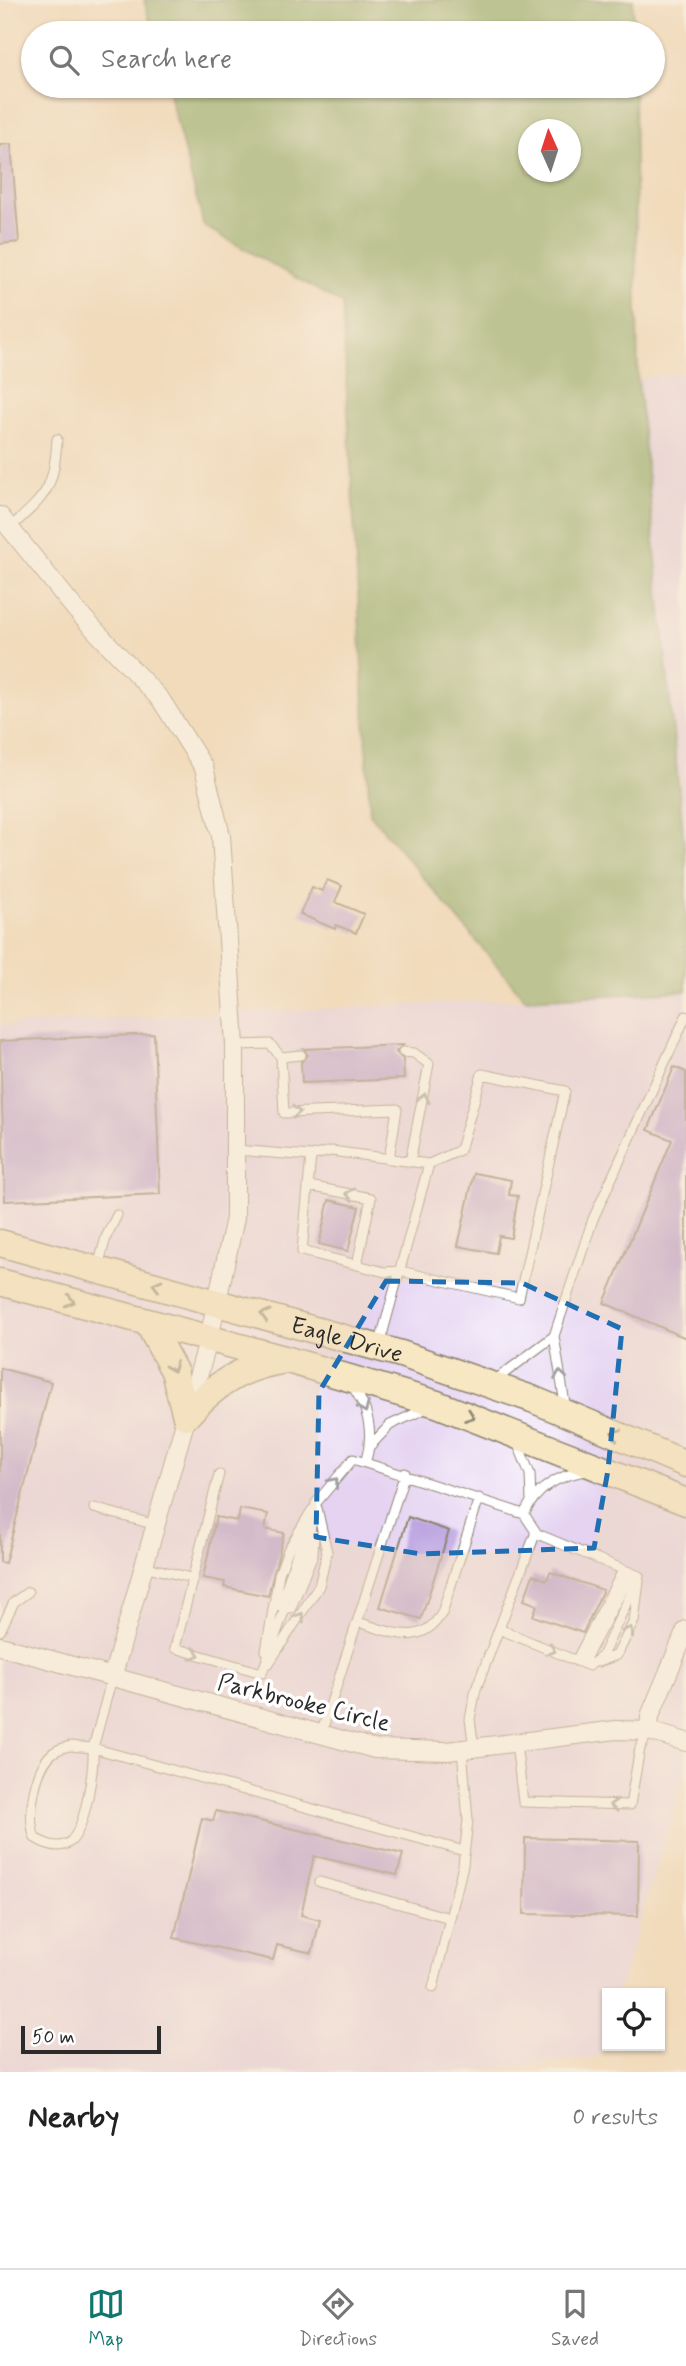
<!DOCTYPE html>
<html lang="en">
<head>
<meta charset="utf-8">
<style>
  :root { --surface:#fff; --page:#f6f6f6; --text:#222; --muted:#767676; --line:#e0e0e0; --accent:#0f766e }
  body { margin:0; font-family:Mynerve,sans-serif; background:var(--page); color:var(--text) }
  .controls { position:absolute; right:21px; bottom:21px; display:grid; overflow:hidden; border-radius:0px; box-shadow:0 2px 5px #0004 }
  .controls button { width:63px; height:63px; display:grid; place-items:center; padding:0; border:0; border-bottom:2px solid var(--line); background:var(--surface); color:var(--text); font:35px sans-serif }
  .compass { position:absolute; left:518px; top:119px; width:63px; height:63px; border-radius:50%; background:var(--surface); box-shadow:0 2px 5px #0004; rotate:357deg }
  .scale { position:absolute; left:21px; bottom:18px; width:140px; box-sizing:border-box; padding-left:7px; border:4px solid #2b2b2b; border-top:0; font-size:19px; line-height:24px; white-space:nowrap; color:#2b2b2b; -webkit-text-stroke:5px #fff; paint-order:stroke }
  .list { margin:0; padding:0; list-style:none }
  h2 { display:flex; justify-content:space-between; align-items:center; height:91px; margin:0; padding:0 28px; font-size:30px }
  h2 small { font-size:23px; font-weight:400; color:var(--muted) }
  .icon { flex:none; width:38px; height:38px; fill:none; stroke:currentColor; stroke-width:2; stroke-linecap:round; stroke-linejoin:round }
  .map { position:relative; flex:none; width:686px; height:2072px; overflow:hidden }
  .search { position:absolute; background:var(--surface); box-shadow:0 2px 5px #0004; left:21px; right:21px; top:21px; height:77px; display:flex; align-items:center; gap:18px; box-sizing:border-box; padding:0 24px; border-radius:38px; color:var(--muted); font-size:26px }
  .sheet { height:196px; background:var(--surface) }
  nav { display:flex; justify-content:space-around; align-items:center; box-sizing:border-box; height:98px; border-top:2px solid var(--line); background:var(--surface); font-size:19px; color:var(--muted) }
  nav a { display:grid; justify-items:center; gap:4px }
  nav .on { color:var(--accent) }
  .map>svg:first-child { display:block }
  .built { fill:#e5d3f1 }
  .forest { fill:#7ea65e; stroke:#546844; stroke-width:2; fill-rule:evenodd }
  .building { fill:#b194dc }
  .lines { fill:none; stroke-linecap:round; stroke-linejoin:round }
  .lane-casing { stroke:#8e8373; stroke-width:11 }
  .street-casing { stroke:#8e8373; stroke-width:20 }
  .secondary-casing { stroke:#8e8373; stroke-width:29 }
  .lane { stroke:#fff; stroke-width:9 }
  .street { stroke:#fff; stroke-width:18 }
  .secondary { stroke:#f7e8c3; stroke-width:26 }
  .oneway { stroke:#a0a0a0 }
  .oneway2 { stroke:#918a77 }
  .marked { fill:none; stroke:#1f6fb2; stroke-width:5; stroke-dasharray:14 9; stroke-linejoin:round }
  .labels { text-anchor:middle; stroke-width:7; stroke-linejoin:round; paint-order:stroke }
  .street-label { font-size:24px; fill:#2b2b2b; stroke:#fff }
</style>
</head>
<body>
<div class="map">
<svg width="686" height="2072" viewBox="0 0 686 2072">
  <rect width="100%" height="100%" fill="#fff"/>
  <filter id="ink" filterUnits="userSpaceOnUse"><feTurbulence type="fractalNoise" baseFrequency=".0143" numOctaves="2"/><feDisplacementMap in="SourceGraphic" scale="14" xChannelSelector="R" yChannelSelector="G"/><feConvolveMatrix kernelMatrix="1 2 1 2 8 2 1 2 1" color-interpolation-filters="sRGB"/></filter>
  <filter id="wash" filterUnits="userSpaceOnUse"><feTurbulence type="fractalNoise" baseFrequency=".00686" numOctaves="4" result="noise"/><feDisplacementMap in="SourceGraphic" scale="28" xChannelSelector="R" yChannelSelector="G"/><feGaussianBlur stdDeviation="1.57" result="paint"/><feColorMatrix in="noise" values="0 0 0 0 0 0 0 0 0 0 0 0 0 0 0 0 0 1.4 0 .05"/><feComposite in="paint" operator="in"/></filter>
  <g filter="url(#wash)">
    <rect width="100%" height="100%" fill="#f1dbbb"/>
    <!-- built -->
    <path class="built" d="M686 372V863L638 379Z
      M686 991V1768L618 1993H607V2029L599 2057 465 2072H0V1025Z"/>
    <!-- forest -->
    <path class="forest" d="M144 0H633V33H153Z
      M167 86H634L638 379 686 863V991L525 999 370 814 342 304 204 226ZM528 130H570V172H528Z"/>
    <g id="blocks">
      <!-- building -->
      <path class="building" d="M11 144 19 242 0 244V145Z
        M327 880 342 886 335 902 364 914 356 933 336 925 335 929 300 914 312 887 322 891Z
        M154 1034 160 1194 5 1201 0 1041Z
        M403 1045 396 1052 403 1059 404 1079 302 1083 301 1062 308 1055 304 1049Z
        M674 1067 686 1072V1338L604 1303 672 1140 648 1130Z
        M474 1173 511 1180 509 1195 518 1196 511 1238 499 1236 496 1253 458 1246Z
        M329 1200 359 1207 348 1251 319 1244Z
        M0 1368 51 1382 5 1563 0 1562Z
        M240 1509 268 1514 265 1529 284 1533 268 1596 224 1587 225 1582 203 1578 216 1517 238 1521Z
        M408 1517 449 1531 421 1619 380 1607Z
        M550 1572 603 1590 583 1633 533 1616 537 1605 524 1600 533 1575 547 1580Z
        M216 1811 403 1854 397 1875 314 1856 301 1915 320 1920 312 1953 277 1945 273 1960 174 1938 202 1818 213 1821Z
        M525 1838 639 1841 638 1916 524 1914Z"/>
    </g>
  </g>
  <g filter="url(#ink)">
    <use href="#blocks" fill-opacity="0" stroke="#8e8373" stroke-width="2"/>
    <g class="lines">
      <!-- lane casing -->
      <g class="lane-casing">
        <path id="lane" d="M10 528C46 495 54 490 57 439
          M235 1045 270 1044 281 1057 284 1113 397 1109 389 1159
          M403 1052 414 1053 429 1064 410 1162
          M281 1057 301 1055
          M235 1150 311 1156 302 1251 385 1272 400 1271 519 1298 565 1091 482 1074 460 1150 429 1164 379 1346
          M311 1156 331 1151 429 1164
          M309 1186 371 1198 357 1265
          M98 1267 106 1237 117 1215
          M494 1381 554 1336
          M352 1386C369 1409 374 1433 366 1460
          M566 1410 554 1336 593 1219 686 1016
          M517 1442 530 1474 531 1501
          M371 1445 390 1425 425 1409
          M219 1474 175 1648 262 1673 305 1553 316 1503 353 1459 524 1514 536 1532 476 1689 470 1719 474 1748
          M94 1508 156 1525
          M524 1514C536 1489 558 1475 586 1471
          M535 1533 639 1576
          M144 1566 191 1578
          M280 1607 303 1534
          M291 1608 313 1554 314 1535
          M357 1622C391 1631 420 1649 442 1613L479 1498
          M499 1629 589 1666 602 1656 639 1576
          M0 1631 14 1602 28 1592
          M266 1651 279 1574 288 1550 312 1510
          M576 1661 623 1570
          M598 1662 617 1655 634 1621 639 1581
          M269 1663 319 1586 327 1552 317 1508
          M583 1663 631 1574
          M112 1678 93 1748 464 1851
          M321 1734 405 1473
          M516 1743 523 1802 630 1805 640 1748 649 1731
          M70 1746 93 1748C94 1769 86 1826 71 1841 60 1851 45 1844 35 1838 26 1817 35 1766 54 1752 58 1749 66 1747 70 1746Z
          M320 1882 450 1918
          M433 1988 463 1865 468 1820 462 1749"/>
      </g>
      <!-- street casing -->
      <g class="street-casing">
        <path id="street" d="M0 516 76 610 161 700 204 768 221 836 235 1045V1218L209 1338 112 1678
          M0 1646 375 1749 448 1751 616 1730 649 1731 686 1742
          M649 1731 650 1716 686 1630"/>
      </g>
      <!-- secondary casing -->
      <g class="secondary-casing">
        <g id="secondary">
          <path id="s1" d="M0 1243 401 1354 532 1399 686 1464"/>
          <path d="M0 1282 288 1360 437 1404 686 1502"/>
          <path d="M148 1323 174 1371 186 1416"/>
          <path d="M186 1416C214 1385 240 1368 281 1361"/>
        </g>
      </g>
      <!-- lane -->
      <use href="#lane" class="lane"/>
      <!-- street -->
      <use href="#street" class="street"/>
      <!-- secondary -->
      <use href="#secondary" class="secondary"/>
    </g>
    <!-- one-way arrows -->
    <defs><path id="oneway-chevron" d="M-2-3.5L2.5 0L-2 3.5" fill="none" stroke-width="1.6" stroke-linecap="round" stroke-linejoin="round" transform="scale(1.75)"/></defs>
    <g class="oneway">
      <use href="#oneway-chevron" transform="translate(424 1098) rotate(-77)"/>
      <use href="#oneway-chevron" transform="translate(296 1112) rotate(-2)"/>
      <use href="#oneway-chevron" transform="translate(350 1194) rotate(-169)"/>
      <use href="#oneway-chevron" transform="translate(560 1375) rotate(-99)"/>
      <use href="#oneway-chevron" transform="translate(364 1408) rotate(68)"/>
      <use href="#oneway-chevron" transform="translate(334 1482) rotate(-50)"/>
      <use href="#oneway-chevron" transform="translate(300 1617) rotate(-59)"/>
      <use href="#oneway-chevron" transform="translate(629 1631) rotate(-63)"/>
      <use href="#oneway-chevron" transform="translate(551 1650) rotate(22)"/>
      <use href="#oneway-chevron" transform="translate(195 1654) rotate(16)"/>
      <use href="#oneway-chevron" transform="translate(614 1805) rotate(-178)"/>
    </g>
    <g class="oneway2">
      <use href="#oneway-chevron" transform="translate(157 1285) rotate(-165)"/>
      <use href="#oneway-chevron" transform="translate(70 1301) rotate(15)"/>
      <use href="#oneway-chevron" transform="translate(265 1315) rotate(-164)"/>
      <use href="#oneway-chevron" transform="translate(172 1367) rotate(68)"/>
      <use href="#oneway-chevron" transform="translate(470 1416) rotate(20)"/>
      <use href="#oneway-chevron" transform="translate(616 1434) rotate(-157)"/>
    </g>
  </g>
  <!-- marked area -->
  <path d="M0 0H686V2072H0ZM386 1281 522 1283 622 1329 608 1470 594 1548 421 1554 316 1537 319 1392Z" fill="#f1dbbb" fill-opacity=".55" fill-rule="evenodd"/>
  <path class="marked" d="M386 1281 522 1283 622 1329 608 1470 594 1548 421 1554 316 1537 319 1392Z"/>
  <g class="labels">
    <!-- street labels -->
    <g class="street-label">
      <text dy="8" stroke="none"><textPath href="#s1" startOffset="360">Eagle Drive</textPath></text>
      <text transform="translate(304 1702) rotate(14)" y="8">Parkbrooke Circle</text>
    </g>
  </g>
</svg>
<div class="controls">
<button><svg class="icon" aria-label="locate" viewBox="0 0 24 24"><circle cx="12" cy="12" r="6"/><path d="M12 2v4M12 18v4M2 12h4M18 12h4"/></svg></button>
</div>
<svg class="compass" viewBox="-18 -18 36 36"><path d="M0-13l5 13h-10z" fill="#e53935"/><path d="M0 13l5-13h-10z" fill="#767676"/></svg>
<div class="scale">50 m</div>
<div class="search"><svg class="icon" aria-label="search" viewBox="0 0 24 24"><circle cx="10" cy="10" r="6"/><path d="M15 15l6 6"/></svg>Search here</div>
</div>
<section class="sheet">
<h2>Nearby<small>0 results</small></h2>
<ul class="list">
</ul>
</section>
<nav>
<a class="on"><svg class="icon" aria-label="map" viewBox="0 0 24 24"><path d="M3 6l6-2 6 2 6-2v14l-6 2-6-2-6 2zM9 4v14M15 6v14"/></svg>Map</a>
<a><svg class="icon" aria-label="directions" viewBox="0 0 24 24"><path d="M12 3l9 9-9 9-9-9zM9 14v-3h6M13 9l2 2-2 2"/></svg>Directions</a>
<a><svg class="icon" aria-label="saved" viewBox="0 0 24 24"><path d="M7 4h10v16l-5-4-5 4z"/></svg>Saved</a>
</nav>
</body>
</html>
